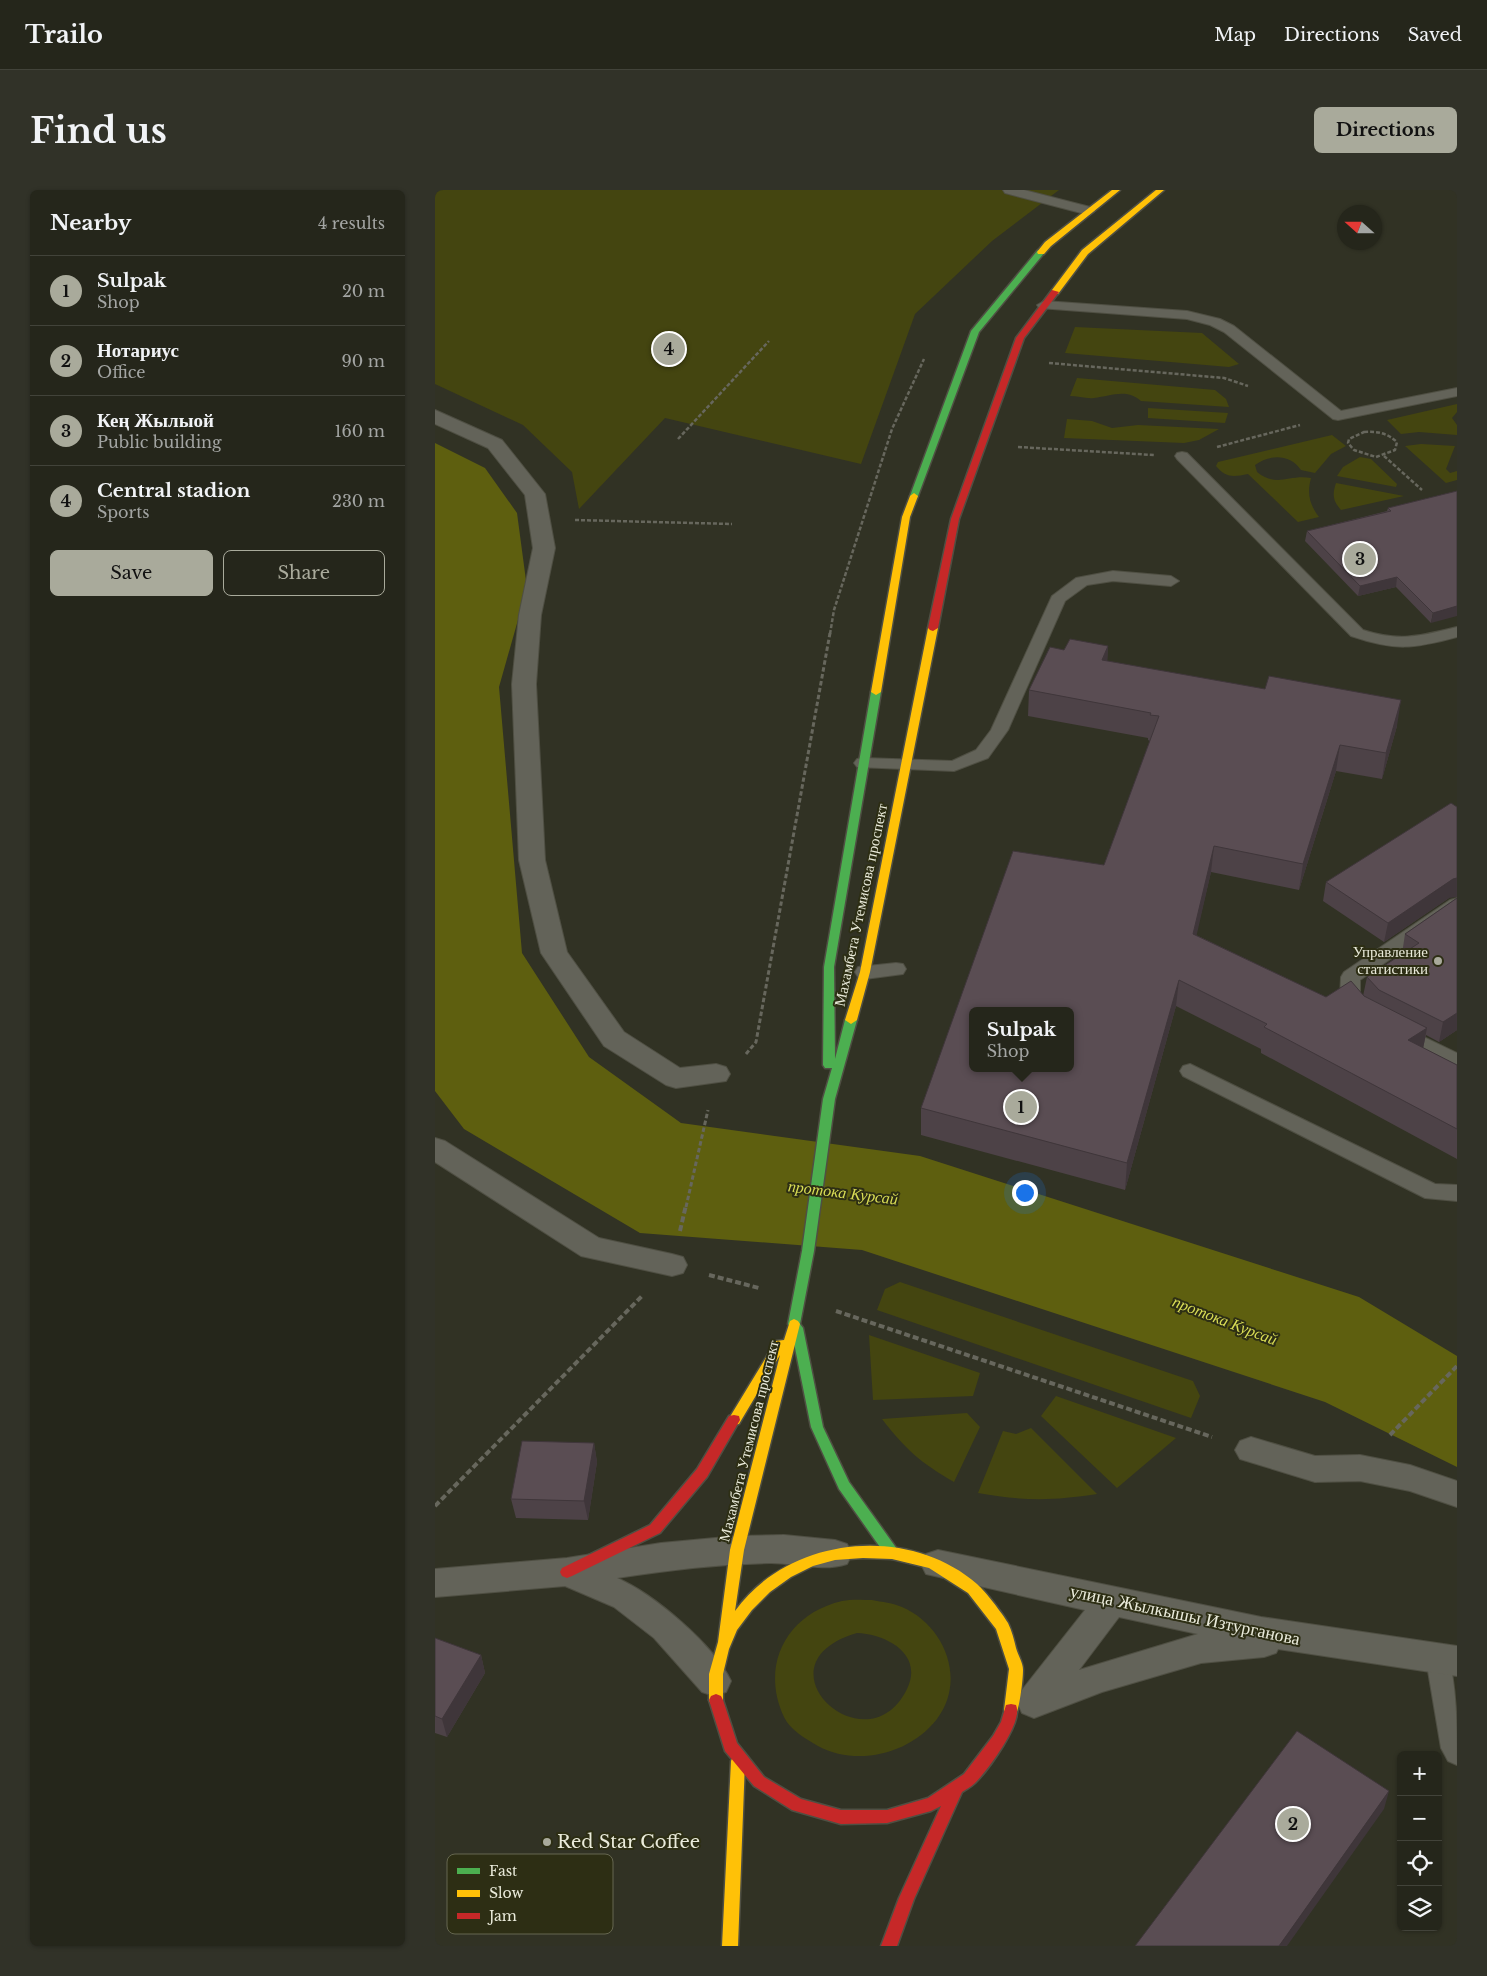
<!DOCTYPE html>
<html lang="en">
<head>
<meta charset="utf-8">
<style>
  :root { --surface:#25261b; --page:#313228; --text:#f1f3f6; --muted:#a3a5a3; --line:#42433a; --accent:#a9aa9b }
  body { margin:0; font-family:"Libre Baskerville",serif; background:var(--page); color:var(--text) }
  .controls { position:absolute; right:15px; bottom:15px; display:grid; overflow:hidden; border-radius:8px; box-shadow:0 1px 4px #0004 }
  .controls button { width:45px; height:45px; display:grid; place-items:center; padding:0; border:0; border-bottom:1px solid var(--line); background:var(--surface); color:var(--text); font:25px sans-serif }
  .compass { position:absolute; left:902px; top:15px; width:45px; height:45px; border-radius:50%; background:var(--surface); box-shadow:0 1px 4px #0004; rotate:291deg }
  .you { position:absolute; left:589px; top:1002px; width:18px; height:18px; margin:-12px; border:4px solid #fff; border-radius:50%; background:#1a73e8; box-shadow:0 0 0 8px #1a73e833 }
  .badge { display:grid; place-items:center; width:32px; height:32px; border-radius:50%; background:var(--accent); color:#111; font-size:16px; font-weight:700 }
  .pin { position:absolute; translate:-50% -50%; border:2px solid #fff; box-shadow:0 1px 5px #0006 }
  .popup { position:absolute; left:534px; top:817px; width:105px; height:65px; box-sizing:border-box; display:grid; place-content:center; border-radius:8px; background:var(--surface); filter:drop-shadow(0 1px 4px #0005); font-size:16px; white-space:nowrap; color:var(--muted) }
  .popup b { font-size:19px; color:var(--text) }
  .popup::after { content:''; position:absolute; left:50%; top:100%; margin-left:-10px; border:10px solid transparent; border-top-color:var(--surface) }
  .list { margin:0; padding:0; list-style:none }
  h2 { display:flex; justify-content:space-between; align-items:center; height:65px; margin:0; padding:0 20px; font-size:21px }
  h2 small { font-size:16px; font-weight:400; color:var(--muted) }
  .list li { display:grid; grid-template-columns:32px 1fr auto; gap:15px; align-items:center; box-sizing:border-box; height:70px; padding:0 20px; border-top:1px solid var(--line) }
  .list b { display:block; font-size:19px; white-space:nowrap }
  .list p { margin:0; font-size:16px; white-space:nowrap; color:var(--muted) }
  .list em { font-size:16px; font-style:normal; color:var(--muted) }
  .actions { display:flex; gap:10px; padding:15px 20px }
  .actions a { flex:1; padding:11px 0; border:1px solid var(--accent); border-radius:8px; text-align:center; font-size:18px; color:var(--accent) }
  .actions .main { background:var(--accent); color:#111 }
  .icon { flex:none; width:28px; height:28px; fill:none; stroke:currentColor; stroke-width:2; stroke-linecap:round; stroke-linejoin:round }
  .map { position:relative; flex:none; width:1022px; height:1756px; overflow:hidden; border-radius:8px }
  header { display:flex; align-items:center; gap:30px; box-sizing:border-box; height:70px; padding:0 25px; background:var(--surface); border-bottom:1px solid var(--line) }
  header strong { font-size:24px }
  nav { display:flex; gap:28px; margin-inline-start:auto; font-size:18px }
  .intro { display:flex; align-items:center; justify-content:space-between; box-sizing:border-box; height:120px; padding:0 30px }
  h1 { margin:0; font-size:35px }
  .button { padding:12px 22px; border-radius:8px; background:var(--accent); color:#111; font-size:18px; font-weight:700 }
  main { display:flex; gap:30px; padding:0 30px }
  aside { flex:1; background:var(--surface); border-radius:8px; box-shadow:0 1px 4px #0004 }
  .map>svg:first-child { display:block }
  .green { fill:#444510; fill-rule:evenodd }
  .water { fill:#5e5f0f }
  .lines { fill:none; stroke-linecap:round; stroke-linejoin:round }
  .lane-casing { stroke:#4f4f43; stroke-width:2 }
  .street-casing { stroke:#4f4f43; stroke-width:2 }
  .fast-casing { stroke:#4f4f43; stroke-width:3 }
  .slow-casing { stroke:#4f4f43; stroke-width:3 }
  .jam-casing { stroke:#4f4f43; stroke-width:3 }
  .path-far2 { stroke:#67675d; stroke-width:2.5; stroke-dasharray:4 2; stroke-linecap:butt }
  .path-far1 { stroke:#67675d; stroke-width:3; stroke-dasharray:4.5 2.5; stroke-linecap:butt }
  .path { stroke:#67675d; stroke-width:4; stroke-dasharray:6 3; stroke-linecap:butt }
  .lane { fill:#636359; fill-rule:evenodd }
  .street { fill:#636359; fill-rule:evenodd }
  .fast { fill:#4caf50; fill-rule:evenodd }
  .slow { fill:#ffc107; fill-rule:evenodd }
  .jam { fill:#c62828; fill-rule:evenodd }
  .wall { fill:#4d4247 }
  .shaded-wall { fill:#3f363a }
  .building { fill:#5a4d53; stroke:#3f363a; fill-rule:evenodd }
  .poi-dot { fill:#a9aa9b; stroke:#2d2e14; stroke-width:2 }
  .labels { text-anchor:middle; stroke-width:4; stroke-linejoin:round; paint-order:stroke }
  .street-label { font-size:15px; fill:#eaebdb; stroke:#2d2e14 }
  .poi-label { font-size:15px; fill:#eaebdb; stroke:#2d2e14; text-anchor:end }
  .water-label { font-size:16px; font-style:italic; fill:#d9dd55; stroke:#2d2e14 }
  .near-street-label { font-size:18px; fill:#eaebdb; stroke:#2d2e14 }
  .near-poi-label { font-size:18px; fill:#eaebdb; stroke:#2d2e14; text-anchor:start }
  .key { fill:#2d2e14; stroke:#666750; stroke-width:1 }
  .key-label { font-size:14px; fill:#eaebdb }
</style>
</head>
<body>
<header>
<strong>Trailo</strong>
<nav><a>Map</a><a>Directions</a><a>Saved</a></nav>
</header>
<div class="intro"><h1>Find us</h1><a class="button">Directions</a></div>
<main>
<aside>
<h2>Nearby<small>4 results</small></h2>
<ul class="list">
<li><span class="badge">1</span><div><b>Sulpak</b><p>Shop</p></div><em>20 m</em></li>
<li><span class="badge">2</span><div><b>Нотариус</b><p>Office</p></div><em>90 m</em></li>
<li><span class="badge">3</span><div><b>Кең Жылыой</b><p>Public building</p></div><em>160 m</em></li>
<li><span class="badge">4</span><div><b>Central stadion</b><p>Sports</p></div><em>230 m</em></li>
</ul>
<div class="actions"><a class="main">Save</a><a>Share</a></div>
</aside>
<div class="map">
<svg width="1022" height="1756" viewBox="0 0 1022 1756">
  <rect width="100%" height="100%" fill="#313224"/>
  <!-- green -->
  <path class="green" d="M0 0H624L557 51 480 124 426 274 230 228 144 319 137 282 88 235 0 194Z
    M640 137 767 143 804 174 794 177 630 163Z
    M642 188 780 200 791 209 794 217 706 211C691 198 676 206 659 208 652 209 642 206 635 206Z
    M1022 214V222L1017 228 1022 235V245L984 242 966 244 952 230Z
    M713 218 793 223 790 233 713 228Z
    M632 229 657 231 677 238 703 235 784 239 764 250 749 253 629 248Z
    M897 245 911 256 896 264 880 283 866 280C855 264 835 264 820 275L822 282C842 298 854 284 876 288 872 303 874 314 884 327L863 332 813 284C798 287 791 288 781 276L783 272Z
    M986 254 1020 256 1011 279 1015 283 1022 281V290L1011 293 970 256Z
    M925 267 936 269 962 294 961 297 902 286 908 277Z
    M901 293 969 306 906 320C898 311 897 305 901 293Z
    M465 1092 758 1191 765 1206 756 1228 442 1120 450 1099Z
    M434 1145 545 1183 538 1206 438 1210Z
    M621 1206 741 1248 682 1298 606 1226Z
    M532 1223 545 1237 519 1292C486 1273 470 1259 447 1229Z
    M596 1238 662 1304C617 1311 588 1311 543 1303L568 1241 581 1244Z
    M437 1410C447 1412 458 1413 467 1417 509 1435 532 1489 502 1529 475 1564 422 1577 383 1556 371 1549 355 1540 349 1527 325 1476 351 1424 407 1411 417 1409 428 1410 437 1410ZM422 1443C451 1444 489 1464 472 1499 432 1581 316 1474 422 1443Z"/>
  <!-- water -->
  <path class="water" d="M0 253 50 278 82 323 92 398 64 497 87 763 154 867 246 933 485 966 924 1107 1022 1166V1277L890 1212 427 1060 205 1043 29 939 0 901Z"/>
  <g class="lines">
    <!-- lane casing -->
    <g class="lane-casing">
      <path id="lane" d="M568 0H589L659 18 660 21 654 25 570 3Z
        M609 111 752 121 785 129 799 136 906 221 1022 198V206L903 230 898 229 789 142 775 135 752 129 604 118 602 115Z
        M747 262 752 263 928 440C965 452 985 446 1022 437V447C978 459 960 461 916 446L742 269 740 266 742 263Z
        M678 381 736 386 744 391 736 396 678 391 652 395 630 411 573 540 553 568 519 581 422 577 419 573 422 569 428 568 517 571 541 560 556 540 617 406 641 388Z
        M1022 708V723L925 790V806L933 816 930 821C917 824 912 817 905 807L906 787 909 782 1015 710Z
        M461 773 468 774 471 779 468 784 430 789 423 787 420 782 423 777Z
        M966 836 1022 863V879L959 848 956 843 959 838Z
        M755 874 1000 994 1022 995V1011L990 1008 748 886 745 881 748 876Z
        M1003 1458 1012 1461C1022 1495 1022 1538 1022 1575L1013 1571 1006 1558 991 1469 994 1461Z"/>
    </g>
    <!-- street casing -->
    <g class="street-casing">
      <path id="street" d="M0 220 67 250 110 304 120 358 106 425 101 494 110 670 132 762 189 842 245 878 281 874 291 877 295 884 291 891 241 898 231 895 169 856 106 763 84 670 77 494 84 425 98 358 90 305 53 258 0 234Z
        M0 948 10 951 164 1048 237 1064 248 1067 252 1075 248 1083 237 1086 146 1066 0 972Z
        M816 1247 880 1266 925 1265 975 1275 1022 1291V1317L975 1301 925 1291 880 1292 805 1269 800 1260 805 1251Z
        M349 1345 400 1350 412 1354 417 1364 412 1374C388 1382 360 1373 336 1373 284 1374 233 1380 182 1388 219 1404 279 1455 296 1491L291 1502 279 1506 267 1502 219 1448 179 1417 130 1396 0 1407V1379L132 1368 226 1353 302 1346Z
        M503 1360 826 1427 1022 1456V1486L843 1459 841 1463 829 1467 766 1473 667 1502 599 1528 587 1523 582 1512 587 1500 650 1420 491 1384 486 1374 491 1364ZM684 1427 763 1444 644 1480Z"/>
    </g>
    <!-- fast casing -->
    <g class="fast-casing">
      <path id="fast" d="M603 60 610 62 544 142 483 306 482 308H476L475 306 536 141Z
        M441 499 446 502 399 777 400 869 410 830 416 826 422 830 400 909 379 1061 365 1134 368 1138 388 1237 414 1292 462 1359 464 1363 462 1367 457 1369 452 1367 404 1299 376 1237 356 1138 353 1134 367 1061 388 909 397 878H390L388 875 389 777 436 502Z"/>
    </g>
    <!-- slow casing -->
    <g class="slow-casing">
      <path id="slow" d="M677 0H685L616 56 609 64H603L602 62 610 52Z
        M721 0H729L653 64 623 104H617V100L647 60Z
        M479 303 483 306 475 327 446 502 441 505 436 502 467 327 475 306Z
        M498 435 503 438 435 782 422 830 416 834 410 830 425 782 493 438Z
        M359 1129 363 1131 365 1134 309 1360 300 1421C354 1346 473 1334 542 1394 551 1402 567 1423 573 1433 577 1441 579 1450 581 1458 583 1465 588 1473 588 1480 588 1490 585 1515 581 1525L576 1526 571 1525 569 1520 574 1479 561 1439 533 1403 494 1378 457 1369 428 1368 400 1370 378 1376 356 1387 335 1402 317 1420 302 1440 294 1459 288 1484V1510L286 1514 281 1516 276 1514 274 1510V1484L283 1452 295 1360 345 1165 304 1234 299 1235 294 1234 293 1230 341 1151 349 1150 355 1131Z
        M303 1564 308 1566 310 1571 303 1756H287L296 1571 298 1566Z"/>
    </g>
    <!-- jam casing -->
    <g class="jam-casing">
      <path id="jam" d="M617 100 624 102 589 148 524 329 503 438 498 441 495 440 493 438 516 329 581 148Z
        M299 1225 304 1226 305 1230 272 1287 225 1343 137 1386 132 1388 127 1386 125 1382 127 1378 215 1335 262 1279 294 1226Z
        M281 1504 286 1506 288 1510 302 1553 329 1587 366 1609 406 1620H452L493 1608 529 1584 558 1546 566 1532 571 1515 576 1514 581 1515C589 1532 552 1581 540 1593 536 1597 531 1599 527 1602L479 1709 462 1756H446L464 1708 506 1616 496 1621 452 1633 406 1634 357 1620 319 1596 290 1561 274 1510 276 1506Z"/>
    </g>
    <!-- path-far2 -->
    <path class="path-far2" d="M614 173 789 188 813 196
      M929 242C942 241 952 243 962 252L960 260 941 267 919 260 913 253 914 249Z
      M243 249 334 151
      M583 257 719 265
      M782 257 865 235
      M949 266 987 300
      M140 330 297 334
      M395 444 399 420 457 239 489 169"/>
    <!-- path-far1 -->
    <path class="path-far1" d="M311 864 321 852 395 443
      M251 1017 273 920"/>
    <!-- path -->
    <path class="path" d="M245 1041 251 1015
      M274 1085 324 1098
      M401 1121 777 1247
      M955 1245 1022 1176
      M0 1316 207 1106"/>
    <!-- lane -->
    <use href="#lane" class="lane"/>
    <!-- street -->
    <use href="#street" class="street"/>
    <!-- fast -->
    <use href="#fast" class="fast"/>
    <!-- slow -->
    <use href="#slow" class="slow"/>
    <!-- jam -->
    <use href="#jam" class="jam"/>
  </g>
  <!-- wall -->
  <path class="wall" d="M1022 301 996 433 961 397 923 406 870 351 872 341 952 321 953 318Z
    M673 456 672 471 962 536 947 589 901 581 864 700 776 682 761 745 891 807 928 806 932 787 967 764 970 744 1022 708V840L1004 852 991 845 988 858 1022 875V969L826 863V859L741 816 690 1000 486 945V918L669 675 715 551 713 550V548L593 526 594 500 629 460Z
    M891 692 1014 708 949 752 888 711Z
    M159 1253 162 1272 153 1330 81 1328 76 1309Z
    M0 1448 46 1465 50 1483 12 1547 0 1543Z"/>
  <!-- shaded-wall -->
  <path class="shaded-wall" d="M962 387 961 397 923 406 925 396Z
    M1022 416V426L996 433 998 423Z
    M673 456 672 481 667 470Z
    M966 510 962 536 947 589 951 563Z
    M905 555 901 581 864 700 868 674Z
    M779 656 776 682 756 770 758 744Z
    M1022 688V707L1014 708 949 752 953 733 1018 689Z
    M744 790 741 816 690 1000 692 973Z
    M1022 823V840L1004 852 1008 832Z
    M992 838 987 864 973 850Z
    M159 1253 162 1272 153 1330 149 1311Z
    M46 1465 50 1483 12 1547 7 1529Z
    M954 1601 949 1619 852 1756H844Z"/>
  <!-- building -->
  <path class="building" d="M1022 301V416L998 423 962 387 925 396 872 341 956 321 953 318Z
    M635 449 673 456 667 470 830 499 834 486 966 510 951 563 905 555 868 674 779 656 758 744 891 807 916 791 929 806 992 838 973 850 1022 875V939L829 837 832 834 744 790 692 973 486 918 578 661 669 675 724 526 715 525 716 523 594 500 615 457 629 460ZM537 821H635V878H537Z
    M1016 613 1022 617V688L1018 689 953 733 891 692Z
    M1022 708V823L1008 832 944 800 932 787 984 753 970 744Z
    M87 1251 159 1253 149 1311 76 1309Z
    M0 1448 46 1465 7 1529 0 1526Z
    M862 1541 954 1601 844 1756H700Z"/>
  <!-- markers -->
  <g class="poi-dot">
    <circle cx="1003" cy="771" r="5"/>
    <circle cx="112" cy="1652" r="5"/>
  </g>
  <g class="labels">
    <!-- street labels -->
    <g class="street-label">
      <text transform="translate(426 715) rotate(-78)" y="5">Махамбета Утемисова проспект</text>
      <text transform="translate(314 1251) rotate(-76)" y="5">Махамбета Утемисова проспект</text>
    </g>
    <!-- poi labels -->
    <g class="poi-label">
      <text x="993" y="767">Управление<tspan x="993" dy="17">статистики</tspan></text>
    </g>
    <!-- water labels -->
    <g class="water-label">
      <text transform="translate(408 1002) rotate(7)" y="6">протока Курсай</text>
      <text transform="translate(790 1130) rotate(21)" y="6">протока Курсай</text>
    </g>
    <!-- near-street labels -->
    <g class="near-street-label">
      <text transform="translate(750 1425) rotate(12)" y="6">улица Жылкышы Изтурганова</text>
    </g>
    <!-- near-poi labels -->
    <g class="near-poi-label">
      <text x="122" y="1658">Red Star Coffee</text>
    </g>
  </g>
  <!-- legend -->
  <rect x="12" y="1664" width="166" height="80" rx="8" class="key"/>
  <rect x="22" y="1678" width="23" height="6" fill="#4caf50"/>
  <rect x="22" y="1700" width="23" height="7" fill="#ffc107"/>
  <rect x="22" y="1723" width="23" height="6" fill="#c62828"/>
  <g class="key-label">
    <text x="54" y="1686">Fast</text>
    <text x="54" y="1708">Slow</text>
    <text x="54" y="1731">Jam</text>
  </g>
</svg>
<div class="controls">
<button>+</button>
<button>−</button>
<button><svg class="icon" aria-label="locate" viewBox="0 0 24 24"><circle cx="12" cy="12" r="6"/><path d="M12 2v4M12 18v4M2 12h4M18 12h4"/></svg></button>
<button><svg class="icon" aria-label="layers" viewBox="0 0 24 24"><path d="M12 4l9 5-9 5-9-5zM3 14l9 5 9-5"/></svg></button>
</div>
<svg class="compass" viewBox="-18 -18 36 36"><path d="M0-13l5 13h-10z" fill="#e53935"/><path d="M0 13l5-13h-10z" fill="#a3a5a3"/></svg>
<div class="you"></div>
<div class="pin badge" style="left:586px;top:917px">1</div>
<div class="popup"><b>Sulpak</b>Shop</div>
<div class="pin badge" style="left:858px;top:1634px">2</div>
<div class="pin badge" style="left:925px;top:369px">3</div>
<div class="pin badge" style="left:234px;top:159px">4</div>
</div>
</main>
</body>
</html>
